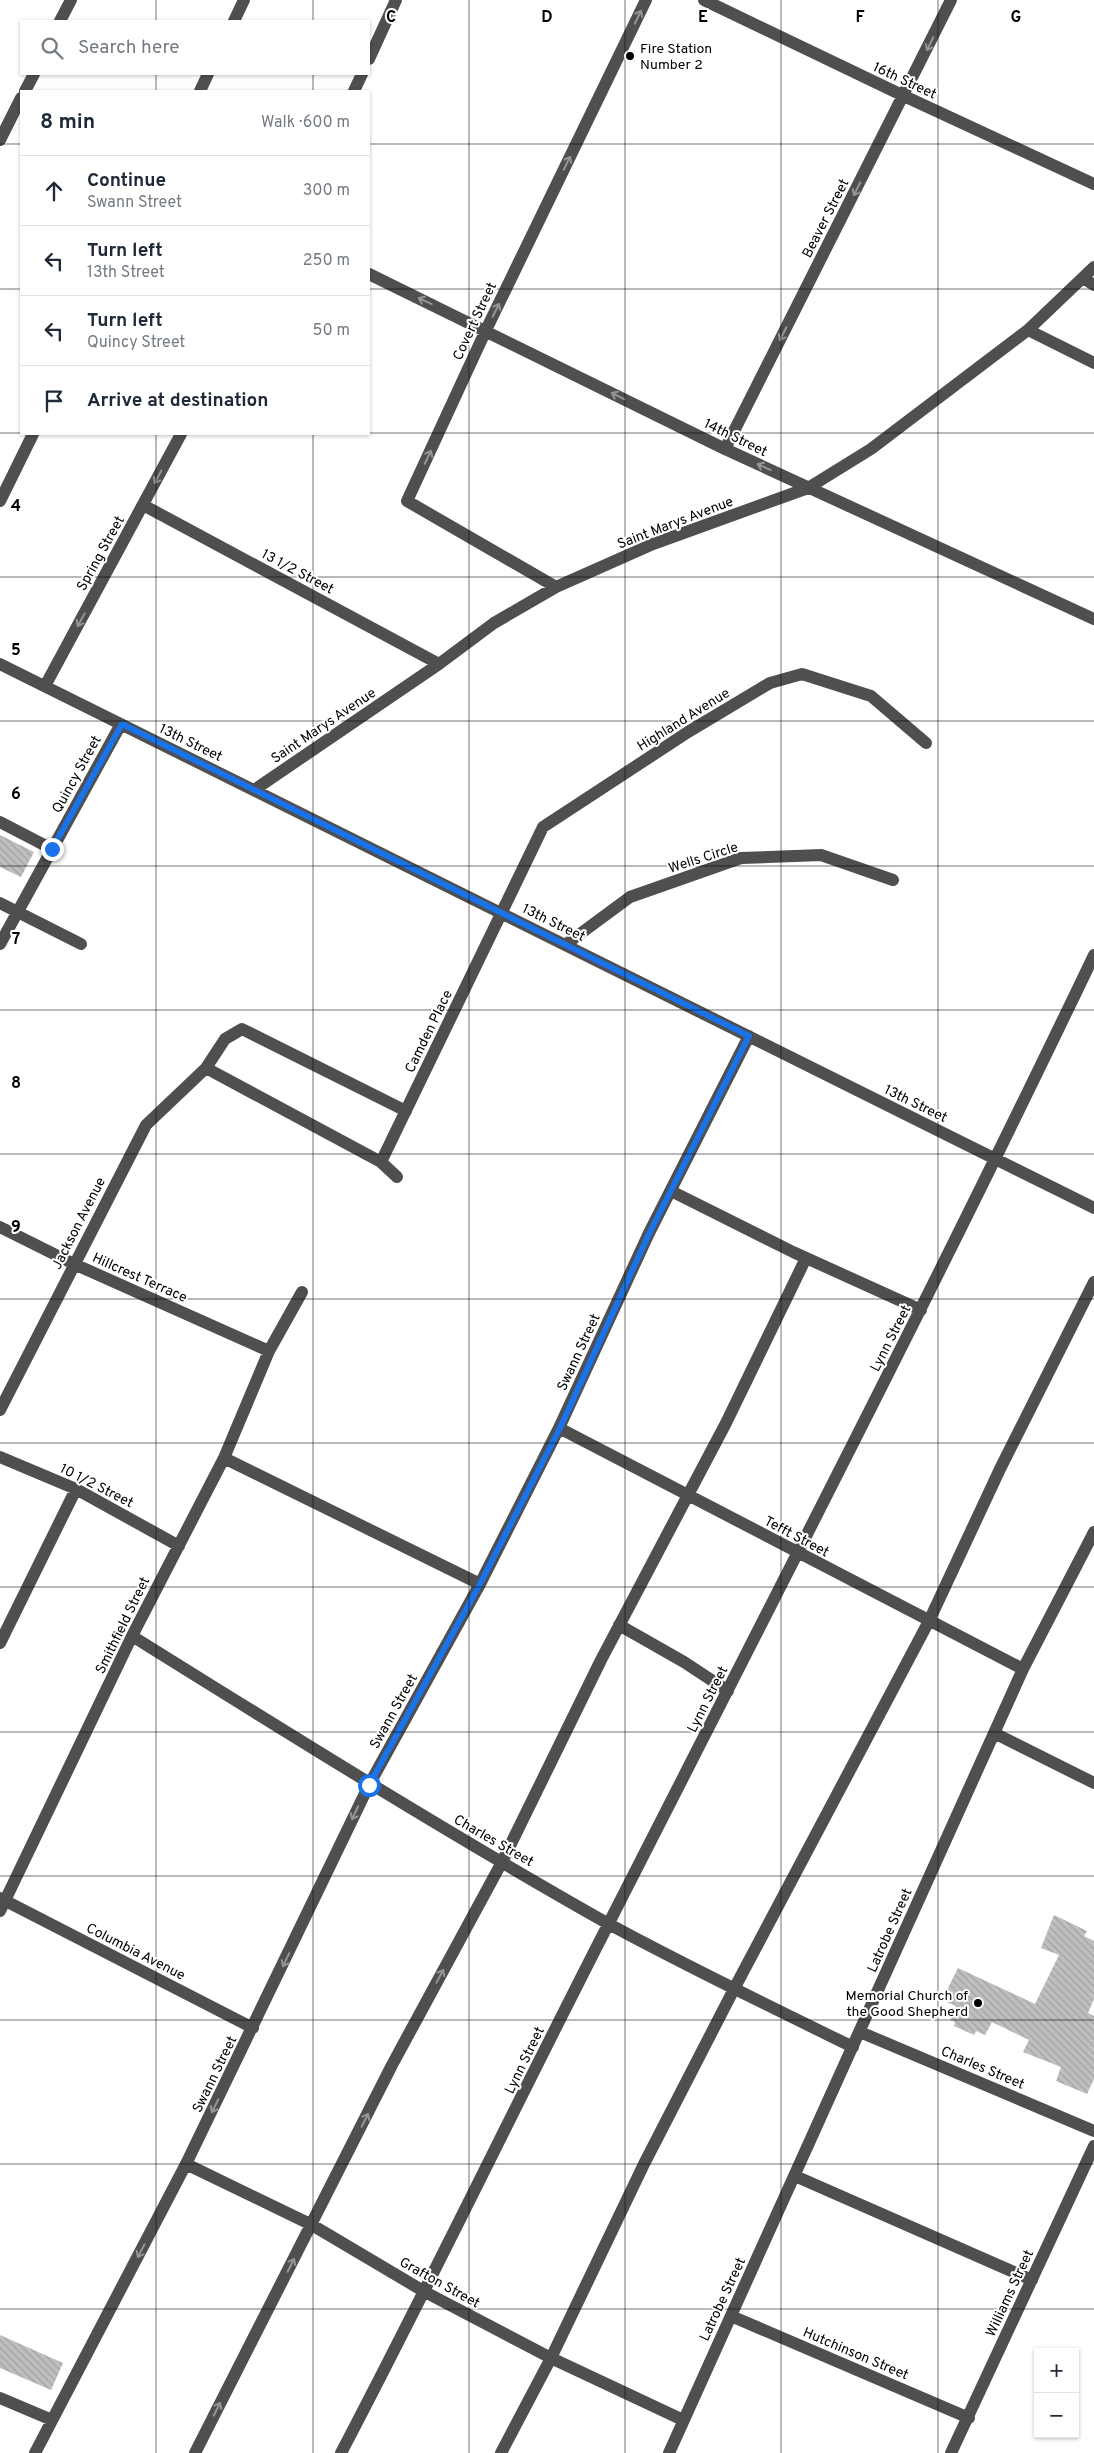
<!DOCTYPE html>
<html lang="en">
<head>
<meta charset="utf-8">
<style>
  :root { --surface:#fff; --page:#f6f6f7; --text:#1f2937; --muted:#747a83; --line:#e0e1e3 }
  body { margin:0; font-family:Overpass,sans-serif; background:var(--page); color:var(--text) }
  .controls { position:absolute; right:15px; bottom:15px; display:grid; overflow:hidden; border-radius:0px; box-shadow:0 1px 4px #0004 }
  .controls button { width:45px; height:45px; display:grid; place-items:center; padding:0; border:0; border-bottom:1px solid var(--line); background:var(--surface); color:var(--text); font:25px sans-serif }
  .stop { position:absolute; width:15px; height:15px; margin:-11px; border:4px solid #1a73e8; border-radius:50%; background:#fff }
  .stop.end { background:#1a73e8; border-color:#fff; box-shadow:0 1px 5px #0008 }
  .list { margin:0; padding:0; list-style:none }
  h2 { display:flex; justify-content:space-between; align-items:center; height:65px; margin:0; padding:0 20px; font-size:21px }
  h2 small { font-size:16px; font-weight:400; color:var(--muted) }
  .list li { display:grid; grid-template-columns:32px 1fr auto; gap:15px; align-items:center; box-sizing:border-box; height:70px; padding:0 20px; border-top:1px solid var(--line) }
  .list b { display:block; font-size:19px; white-space:nowrap }
  .list p { margin:0; font-size:16px; white-space:nowrap; color:var(--muted) }
  .list em { font-size:16px; font-style:normal; color:var(--muted) }
  .icon { flex:none; width:28px; height:28px; fill:none; stroke:currentColor; stroke-width:2; stroke-linecap:round; stroke-linejoin:round }
  .map { position:relative; flex:none; width:1094px; height:2453px; overflow:hidden }
  .search { position:absolute; background:var(--surface); box-shadow:0 1px 4px #0004; left:20px; top:20px; width:350px; height:55px; display:flex; align-items:center; gap:12px; box-sizing:border-box; padding:0 18px; border-radius:0px; color:var(--muted); font-size:19px }
  .panel { position:absolute; background:var(--surface); box-shadow:0 1px 4px #0004; left:20px; top:90px; width:350px; height:345px; border-radius:0px }
  .map>svg:first-child { display:block }
  .building { fill:url(#building-back-hatch) }
  .lines { fill:none; stroke-linecap:round; stroke-linejoin:round }
  .minor { stroke:#4f4f4f; stroke-width:12 }
  .oneway { stroke:#959595 }
  .route { stroke:#1a73e8; stroke-width:6 }
  .grid { fill:none; stroke:#000; stroke-width:1; stroke-opacity:0.55 }
  .poi-dot { fill:#000; stroke:#fff; stroke-width:2 }
  .labels { text-anchor:middle; stroke-width:4; stroke-linejoin:round; paint-order:stroke }
  .poi-label { font-size:14px; fill:#000; stroke:#fff; text-anchor:start }
  .street-label { font-size:14px; fill:#000; stroke:#fff }
  .grid-label { font-size:16px; text-anchor:middle; font-weight:bold; fill:#000; stroke:#fff; stroke-width:4; stroke-linejoin:round; paint-order:stroke }
</style>
</head>
<body>
<div class="map">
<svg width="1094" height="2453" viewBox="0 0 1094 2453">
  <defs>
    <pattern id="building-back-hatch" width="6" height="6" patternUnits="userSpaceOnUse" patternTransform="scale(1.25)"><rect width="6" height="6" fill="#bfbfbf"/><path d="M-1 5l2 2M0 0l6 6M5-1l2 2" fill="none" stroke="#a2a2a2"/></pattern>
  </defs>
  <rect width="100%" height="100%" fill="#fff"/>
  <!-- building -->
  <path class="building" d="M0 835 34 852 21 877 0 867Z
    M1054 1915 1087 1931 1084 1936 1094 1941V1999L1088 2013 1094 2016V2079L1087 2094 1056 2081 1061 2067 1023 2052 1029 2040 992 2022 985 2035 976 2031 974 2035 954 2026 955 2022 950 2020 956 2006 942 2000 958 1968 1035 2004 1059 1955 1041 1948Z
    M0 2335 63 2363 51 2390 0 2368Z"/>
  <g class="lines">
    <!-- minor -->
    <path class="minor" d="M704 0 904 96 1094 184
      M60 21 71 0
      M234 21 244 0
      M369 59 396 0
      M25 91 34 74
      M200 91 208 74
      M354 91 362 74
      M0 140 21 98
      M369 274 725 449 1094 619
      M1083 278 1094 285
      M1028 330 1094 363
      M725 449 951 0
      M0 501 33 434
      M143 505 439 664
      M556 587 407 501 486 330 646 0
      M0 664 1094 1208
      M45 686 181 434
      M254 790 439 664 494 623 556 587 653 544 808 488 871 449 1028 330 1094 267
      M0 822 52 849
      M0 903 81 944
      M0 944 121 724
      M565 945 630 897 741 858 821 855 893 880
      M206 1068 381 1162 397 1177
      M381 1162 543 827 688 732 770 683 802 674 871 696 926 743
      M671 1191 793 1252 921 1310
      M0 1227 74 1264 269 1351
      M0 1410 146 1125 206 1068 225 1039 242 1029 406 1111
      M559 1428 1023 1669
      M0 1457 76 1489 179 1546
      M224 1458 480 1584
      M619 1625 684 1662 728 1691
      M132 1636C289 1734 446 1832 607 1923 688 1967 771 2007 853 2047
      M0 1643 76 1489
      M994 1733 1094 1783
      M0 1898 253 2028
      M0 1911 132 1636 224 1458 269 1351 302 1292
      M860 2032 1094 2131
      M186 2164 312 2225 425 2292 551 2358 683 2420
      M795 2176 1032 2280
      M731 2316 969 2418
      M0 2398 52 2420
      M35 2453 186 2164 369 1785 480 1584 559 1428 649 1233 749 1036
      M195 2453 392 2065 502 1862 601 1660 726 1423 806 1258
      M341 2453C434 2276 520 2096 611 1919 774 1599 939 1279 1094 955
      M501 2453 551 2358 644 2164 734 1989 929 1621 1000 1469 1094 1282
      M669 2453 1023 1669 1094 1532
      M951 2453 1094 2146"/>
  </g>
  <!-- one-way arrows -->
  <defs><path id="oneway-shaft" d="M-6 0H5M1.5-3L5.5 0L1.5 3" fill="none" stroke-width="1.6" stroke-linecap="round" stroke-linejoin="round" transform="scale(1.25)"/></defs>
  <g class="oneway">
    <use href="#oneway-shaft" transform="translate(638 17) rotate(-64)"/>
    <use href="#oneway-shaft" transform="translate(930 44) rotate(116)"/>
    <use href="#oneway-shaft" transform="translate(567 163) rotate(-64)"/>
    <use href="#oneway-shaft" transform="translate(857 189) rotate(117)"/>
    <use href="#oneway-shaft" transform="translate(425 301) rotate(-155)"/>
    <use href="#oneway-shaft" transform="translate(496 310) rotate(-64)"/>
    <use href="#oneway-shaft" transform="translate(783 334) rotate(117)"/>
    <use href="#oneway-shaft" transform="translate(618 396) rotate(-154)"/>
    <use href="#oneway-shaft" transform="translate(428 457) rotate(-65)"/>
    <use href="#oneway-shaft" transform="translate(764 467) rotate(-155)"/>
    <use href="#oneway-shaft" transform="translate(158 477) rotate(118)"/>
    <use href="#oneway-shaft" transform="translate(81 620) rotate(119)"/>
    <use href="#oneway-shaft" transform="translate(355 1813) rotate(115)"/>
    <use href="#oneway-shaft" transform="translate(286 1960) rotate(115)"/>
    <use href="#oneway-shaft" transform="translate(440 1976) rotate(-62)"/>
    <use href="#oneway-shaft" transform="translate(215 2106) rotate(116)"/>
    <use href="#oneway-shaft" transform="translate(365 2120) rotate(-63)"/>
    <use href="#oneway-shaft" transform="translate(141 2251) rotate(118)"/>
    <use href="#oneway-shaft" transform="translate(291 2265) rotate(-63)"/>
    <use href="#oneway-shaft" transform="translate(217 2409) rotate(-63)"/>
  </g>
  <g class="lines">
    <!-- route -->
    <path class="route" d="M52 849 122 724 749 1036 649 1234 560 1428 480 1584 369 1785"/>
  </g>
  <!-- grid -->
  <path class="grid" d="M156 0V21M313 0V21M469 0V2453M625 0V2453M781 0V2453M938 0V2453M156 74V91M313 74V91M0 144H21M369 144H1094M0 289H21M369 289H1094M0 433H21M369 433H1094M156 434V2453M313 434V2453M0 577H1094M0 721H1094M0 866H1094M0 1010H1094M0 1154H1094M0 1299H1094M0 1443H1094M0 1587H1094M0 1732H1094M0 1876H1094M0 2020H1094M0 2164H1094M0 2309H1094"/>
  <!-- markers -->
  <g class="poi-dot">
    <circle cx="630" cy="56" r="5"/>
    <circle cx="978" cy="2003" r="5"/>
  </g>
  <g class="labels">
    <!-- poi labels -->
    <g class="poi-label">
      <text x="640" y="53">Fire Station<tspan x="640" dy="16">Number 2</tspan></text>
      <text x="968" y="2000" text-anchor="end">Memorial Church of<tspan x="968" dy="16">the Good Shepherd</tspan></text>
    </g>
    <!-- street labels -->
    <g class="street-label">
      <text transform="translate(905 80) rotate(25)" y="5">16th Street</text>
      <text transform="translate(825 218) rotate(-63)" y="5">Beaver Street</text>
      <text transform="translate(474 321) rotate(-65)" y="5">Covert Street</text>
      <text transform="translate(736 437) rotate(26)" y="5">14th Street</text>
      <text transform="translate(675 522) rotate(-21)" y="5">Saint Marys Avenue</text>
      <text transform="translate(100 553) rotate(-61)" y="5">Spring Street</text>
      <text transform="translate(298 571) rotate(28)" y="5">13 1/2 Street</text>
      <text transform="translate(683 719) rotate(-32)" y="5">Highland Avenue</text>
      <text transform="translate(323 725) rotate(-34)" y="5">Saint Marys Avenue</text>
      <text transform="translate(191 742) rotate(26)" y="5">13th Street</text>
      <text transform="translate(76 774) rotate(-61)" y="5">Quincy Street</text>
      <text transform="translate(703 857) rotate(-18)" y="5">Wells Circle</text>
      <text transform="translate(554 922) rotate(26)" y="5">13th Street</text>
      <text transform="translate(428 1031) rotate(-64)" y="5">Camden Place</text>
      <text transform="translate(916 1103) rotate(26)" y="5">13th Street</text>
      <text transform="translate(78 1223) rotate(-63)" y="5">Jackson Avenue</text>
      <text transform="translate(140 1277) rotate(24)" y="5">Hillcrest Terrace</text>
      <text transform="translate(890 1338) rotate(-63)" y="5">Lynn Street</text>
      <text transform="translate(578 1352) rotate(-65)" y="5">Swann Street</text>
      <text transform="translate(97 1485) rotate(27)" y="5">10 1/2 Street</text>
      <text transform="translate(797 1536) rotate(28)" y="5">Tefft Street</text>
      <text transform="translate(122 1625) rotate(-64)" y="5">Smithfield Street</text>
      <text transform="translate(707 1699) rotate(-63)" y="5">Lynn Street</text>
      <text transform="translate(393 1711) rotate(-61)" y="5">Swann Street</text>
      <text transform="translate(494 1840) rotate(30)" y="5">Charles Street</text>
      <text transform="translate(889 1930) rotate(-66)" y="5">Latrobe Street</text>
      <text transform="translate(136 1951) rotate(27)" y="5">Columbia Avenue</text>
      <text transform="translate(524 2060) rotate(-64)" y="5">Lynn Street</text>
      <text transform="translate(983 2067) rotate(23)" y="5">Charles Street</text>
      <text transform="translate(214 2074) rotate(-64)" y="5">Swann Street</text>
      <text transform="translate(440 2282) rotate(29)" y="5">Grafton Street</text>
      <text transform="translate(1009 2293) rotate(-65)" y="5">Williams Street</text>
      <text transform="translate(722 2299) rotate(-65)" y="5">Latrobe Street</text>
      <text transform="translate(856 2353) rotate(23)" y="5">Hutchinson Street</text>
    </g>
  </g>
  <g class="grid-label">
    <text x="391" y="22">C</text>
    <text x="547" y="22">D</text>
    <text x="703" y="22">E</text>
    <text x="860" y="22">F</text>
    <text x="1016" y="22">G</text>
    <text x="16" y="511">4</text>
    <text x="16" y="655">5</text>
    <text x="16" y="799">6</text>
    <text x="16" y="944">7</text>
    <text x="16" y="1088">8</text>
    <text x="16" y="1232">9</text>
  </g>
</svg>
<div class="controls">
<button>+</button>
<button>−</button>
</div>
<div class="stop" style="left:369px;top:1785px"></div>
<div class="stop end" style="left:52px;top:849px"></div>
<div class="search"><svg class="icon" aria-label="search" viewBox="0 0 24 24"><circle cx="10" cy="10" r="6"/><path d="M15 15l6 6"/></svg>Search here</div>
<section class="panel">
<h2>8 min<small>Walk · 600 m</small></h2>
<ul class="list">
<li><svg class="icon" aria-label="ahead" viewBox="0 0 24 24"><path d="M12 20V5M6 11l6-6 6 6"/></svg><div><b>Continue</b><p>Swann Street</p></div><em>300 m</em></li>
<li><svg class="icon" aria-label="left" viewBox="0 0 24 24"><path d="M17 20v-9H6M10 6l-5 5 5 5"/></svg><div><b>Turn left</b><p>13th Street</p></div><em>250 m</em></li>
<li><svg class="icon" aria-label="left" viewBox="0 0 24 24"><path d="M17 20v-9H6M10 6l-5 5 5 5"/></svg><div><b>Turn left</b><p>Quincy Street</p></div><em>50 m</em></li>
<li><svg class="icon" aria-label="arrive" viewBox="0 0 24 24"><path d="M6 21V4h12l-3 4 3 4H6"/></svg><div><b>Arrive at destination</b></div></li>
</ul>
</section>
</div>
</body>
</html>
